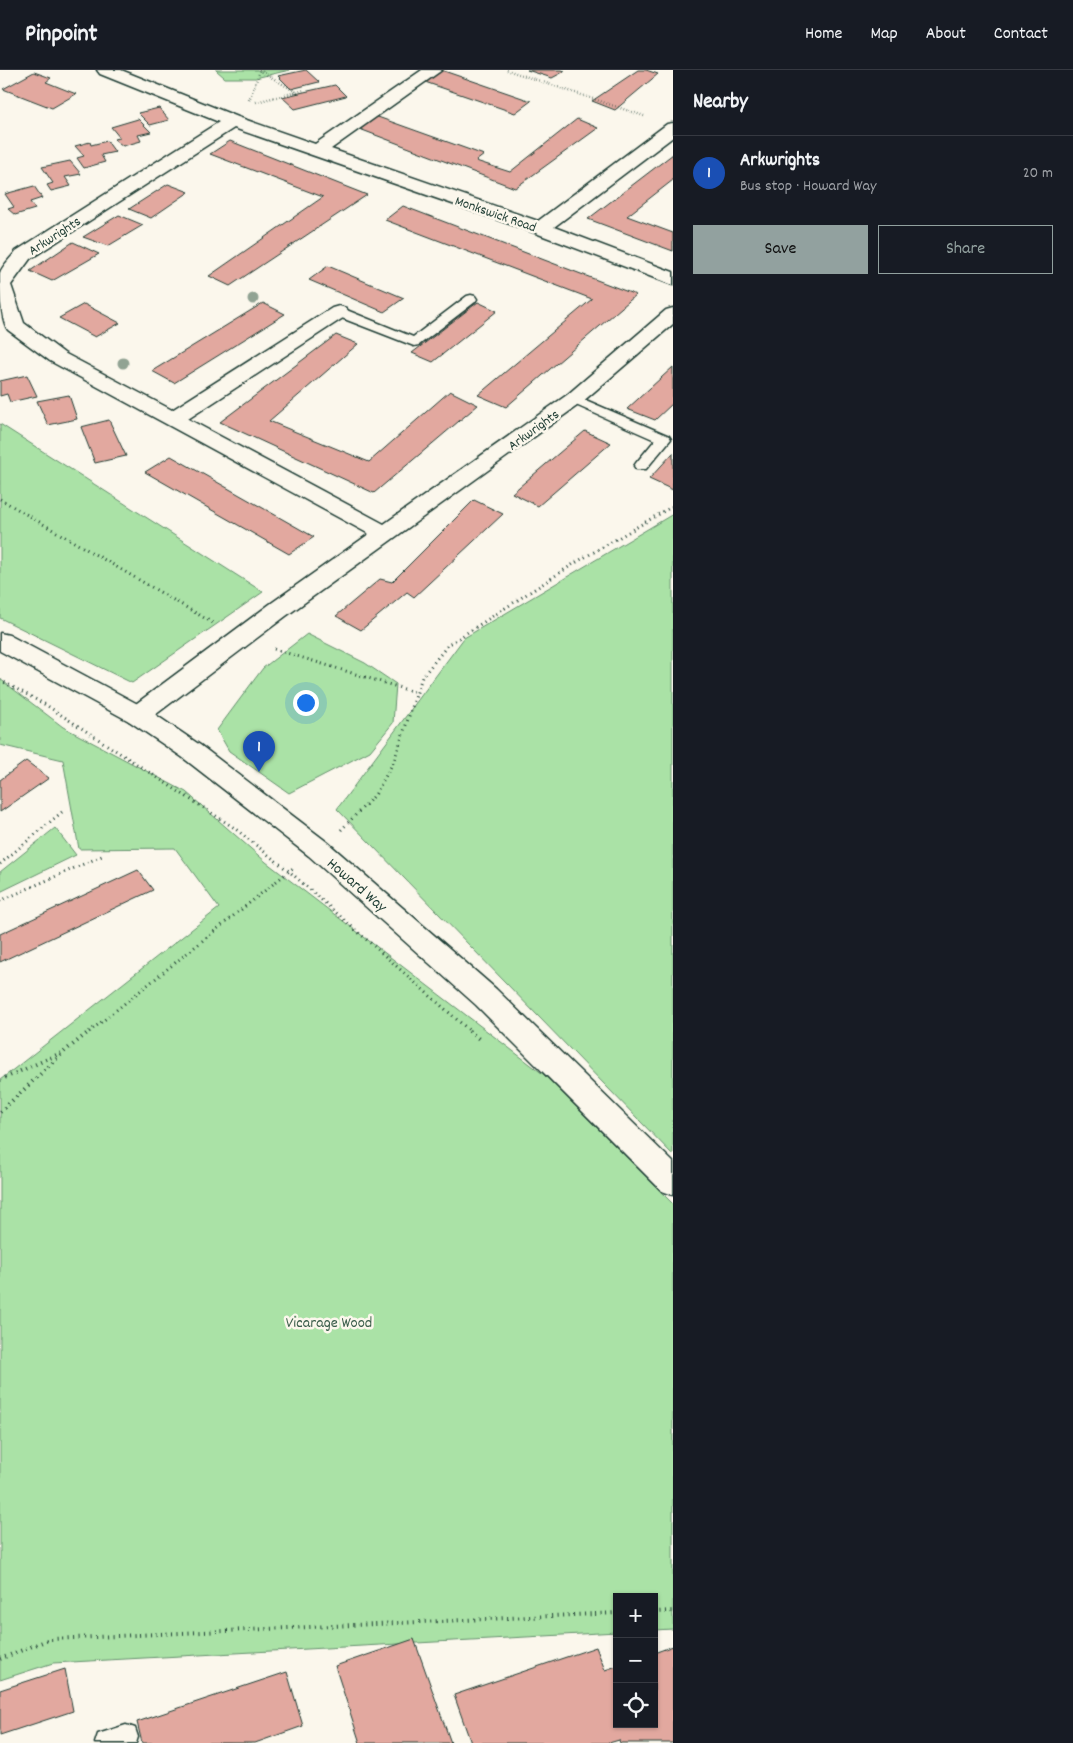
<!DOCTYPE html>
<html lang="en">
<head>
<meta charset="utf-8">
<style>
  :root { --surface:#171b24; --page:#20242c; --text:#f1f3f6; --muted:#9ea1a6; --line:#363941; --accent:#92a19f }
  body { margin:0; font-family:Dekko,sans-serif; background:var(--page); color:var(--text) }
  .controls { position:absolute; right:15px; bottom:15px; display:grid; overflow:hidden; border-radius:0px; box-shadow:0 1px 4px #0004 }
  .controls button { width:45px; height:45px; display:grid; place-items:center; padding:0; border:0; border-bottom:1px solid var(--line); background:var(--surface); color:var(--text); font:25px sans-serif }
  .you { position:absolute; left:305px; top:632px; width:18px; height:18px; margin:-12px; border:4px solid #fff; border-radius:50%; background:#1a73e8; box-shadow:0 0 0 8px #1a73e833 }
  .badge { display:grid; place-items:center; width:32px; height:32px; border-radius:50%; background:var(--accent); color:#fff; font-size:16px; font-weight:700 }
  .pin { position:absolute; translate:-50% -41px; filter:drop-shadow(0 1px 2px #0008) }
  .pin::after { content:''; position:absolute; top:26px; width:18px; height:15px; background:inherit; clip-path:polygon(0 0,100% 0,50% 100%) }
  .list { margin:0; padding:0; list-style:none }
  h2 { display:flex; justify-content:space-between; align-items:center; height:65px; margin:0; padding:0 20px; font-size:21px }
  h2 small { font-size:16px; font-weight:400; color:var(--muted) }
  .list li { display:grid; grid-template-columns:32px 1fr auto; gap:15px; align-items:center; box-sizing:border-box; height:75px; padding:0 20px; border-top:1px solid var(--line) }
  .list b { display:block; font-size:19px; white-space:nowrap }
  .list p { margin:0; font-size:16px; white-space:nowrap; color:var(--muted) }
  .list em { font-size:16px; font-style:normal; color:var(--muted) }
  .actions { display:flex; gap:10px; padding:15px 20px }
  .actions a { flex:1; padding:11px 0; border:1px solid var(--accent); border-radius:0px; text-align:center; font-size:18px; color:var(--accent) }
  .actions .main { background:var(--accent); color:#111 }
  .icon { flex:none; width:28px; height:28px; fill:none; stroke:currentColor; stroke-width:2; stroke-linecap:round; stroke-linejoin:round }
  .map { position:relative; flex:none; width:673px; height:1673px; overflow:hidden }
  header { display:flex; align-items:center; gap:30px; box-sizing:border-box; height:70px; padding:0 25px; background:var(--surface); border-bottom:1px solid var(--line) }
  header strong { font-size:24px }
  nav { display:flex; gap:28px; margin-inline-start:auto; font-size:18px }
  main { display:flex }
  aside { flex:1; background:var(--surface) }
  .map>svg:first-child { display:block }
  .green { fill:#aae2a6; stroke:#64906d }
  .building { fill:#e2a89f; stroke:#1f3d34 }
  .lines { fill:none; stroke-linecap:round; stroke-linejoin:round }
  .service-casing { stroke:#1f3d34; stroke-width:3 }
  .minor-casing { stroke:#1f3d34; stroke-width:3 }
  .tertiary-casing { stroke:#1f3d34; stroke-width:3 }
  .path-far2 { stroke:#1f3d34; stroke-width:2.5; stroke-dasharray:0.5 2.5; stroke-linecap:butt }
  .path-far1 { stroke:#1f3d34; stroke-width:3; stroke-dasharray:1 4; stroke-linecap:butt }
  .path { stroke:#1f3d34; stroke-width:4; stroke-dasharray:1 4.5; stroke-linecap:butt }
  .service { fill:#fbf7ec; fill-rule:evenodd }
  .minor { fill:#fbf7ec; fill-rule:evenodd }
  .tertiary { fill:#fbf7ec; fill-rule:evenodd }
  .tree { fill:#91a393 }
  .labels { text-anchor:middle; stroke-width:5; stroke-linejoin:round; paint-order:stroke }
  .far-street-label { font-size:14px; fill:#1f3d34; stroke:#fbf7ec }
  .street-label { font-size:16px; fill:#1f3d34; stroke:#fbf7ec }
  .park-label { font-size:16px; fill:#3b5e4b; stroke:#fbf7ec }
</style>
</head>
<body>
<header>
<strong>Pinpoint</strong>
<nav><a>Home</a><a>Map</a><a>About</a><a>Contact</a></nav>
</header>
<main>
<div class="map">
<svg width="673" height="1673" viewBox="0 0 673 1673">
  <rect width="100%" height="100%" fill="#fbf7ec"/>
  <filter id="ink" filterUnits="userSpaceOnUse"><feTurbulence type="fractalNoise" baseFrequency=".02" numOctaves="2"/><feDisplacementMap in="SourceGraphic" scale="10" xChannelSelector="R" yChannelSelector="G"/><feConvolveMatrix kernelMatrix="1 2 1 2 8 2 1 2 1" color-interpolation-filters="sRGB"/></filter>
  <g filter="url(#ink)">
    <!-- green -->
    <path class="green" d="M216 0H290L255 8H225Z
      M0 354 263 522 132 613 0 548Z
      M673 444V1085L337 739 464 568Z
      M307 564 365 593 396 614 393 653 370 681 289 723 229 681 217 660 263 598Z
      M0 609 63 657 186 722 266 792 543 1004 673 1134V1559L654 1560V1527H617V1562L53 1593 0 1610V1010L219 838 175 778 79 779 63 690 0 675Z
      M55 758 76 785 0 822V802Z"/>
    <!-- building -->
    <path class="building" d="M306 0 319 12 291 19 278 6Z
      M441 0 531 31 515 43 425 12Z
      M527 0H562L565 1 552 8Z
      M638 0H646L658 4 615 40 592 31Z
      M34 2 51 8 46 12 76 24 52 38 3 19Z
      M335 15 346 26 295 39 282 27Z
      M159 38 169 50 150 55 138 43Z
      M375 46 484 85 476 91 510 102 577 49 598 58 515 118 357 58Z
      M138 49 151 62 138 65 141 71 123 76 114 69 120 68 111 57Z
      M107 71 115 82 101 85 105 92 84 98 77 88 84 86 75 76 90 72 91 75Z
      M230 71 367 125 230 216 209 206 323 127 210 84Z
      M673 84V110L627 146 673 163V181L588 149Z
      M70 91 81 104 65 107 71 116 51 121 47 115 53 113 42 97Z
      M168 114 189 122 151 148 129 139Z
      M34 116 42 128 30 132 35 139 15 145 8 139 14 137 5 124Z
      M403 136 636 225 506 337 478 325 592 229 385 150Z
      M119 145 143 155 108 176 83 167Z
      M73 172 99 184 52 211 30 201Z
      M328 196 404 228 384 242 309 210Z
      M478 232 497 241 433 292 412 283Z
      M263 233 285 244 174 313 152 301Z
      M84 234 120 253 95 267 59 248Z
      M336 265 358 274 269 351 369 392 450 321 478 335 374 423 220 352Z
      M673 297V333L655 350 627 339Z
      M27 305 37 326 10 332 7 324 0 326V311Z
      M69 325 77 349 48 355 37 331Z
      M109 350 126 386 95 393 81 357Z
      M585 361 611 373 538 436 512 423Z
      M673 383V420L649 409Z
      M171 386 314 467 289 484 145 402Z
      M474 430 503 444 414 527 407 522 361 560 336 546 380 509 392 512Z
      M26 691 49 708 0 742V710Z
      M138 800 153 820 0 892V864Z
      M414 1569 451 1673H360L335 1596Z
      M673 1576V1673H620L619 1670 609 1673H471L454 1625 596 1577 605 1600 617 1596V1654H654V1583Z
      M65 1599 73 1641 0 1665V1620Z
      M287 1602 303 1656 255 1673H142L137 1652Z"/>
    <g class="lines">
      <!-- service casing -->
      <g class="service-casing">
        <path id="service" d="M471 225 475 226 477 229 475 232 419 275 414 276 334 245 333 242 339 238 344 239 413 267 467 226Z
          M574 325 669 366 671 369 646 399H636L634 396 636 393 655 370 569 332 567 329 569 326Z
          M126 1655 135 1658 138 1667 136 1673H95L98 1664Z"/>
      </g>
      <!-- minor casing -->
      <g class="minor-casing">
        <path id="minor" d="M97 0H121L238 47 315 74 422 0H442L331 79 538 151 667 54 673 53V67L554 157 673 202V215L533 162 234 58 30 189 11 215 24 253 64 283 172 340 332 238 339 236 346 238 349 242 346 246 188 349 384 454 567 325 666 240 673 238V254L581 333 286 546 147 651 138 654 129 651 125 645 129 639 270 534 369 464 50 291 8 260C0 250 0 216 0 203 2 196 12 187 16 181L219 52 100 4Z"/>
      </g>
      <!-- tertiary casing -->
      <g class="tertiary-casing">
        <path id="tertiary" d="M0 563 9 565 147 639 200 675 327 772 496 919 673 1092V1125L662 1121 476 935 309 786 182 687 129 651 0 581Z"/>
      </g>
      <!-- path-far2 -->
      <path class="path-far2" d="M259 0 296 22
        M507 0 644 46
        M249 30 260 1
        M256 32 305 20"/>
      <!-- path-far1 -->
      <path class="path-far1" d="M0 429 213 553
        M274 579 417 623
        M0 610 46 635 233 757 290 802 471 962
        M341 760 375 725 394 691 422 607 448 575 575 493 673 436
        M0 794 62 742
        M0 831 104 785
        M89 962 293 798"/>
      <!-- path -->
      <path class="path" d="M469 961 479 969
        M0 1010 61 983
        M0 1042 65 981 90 961
        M654 1542 673 1541
        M0 1589 50 1569 617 1543"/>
      <!-- service -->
      <use href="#service" class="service"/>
      <!-- minor -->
      <use href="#minor" class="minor"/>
      <!-- tertiary -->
      <use href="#tertiary" class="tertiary"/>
    </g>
    <!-- trees -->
    <g class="tree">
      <circle cx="253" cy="229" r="5.5"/>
      <circle cx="123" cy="293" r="5.5"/>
    </g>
  </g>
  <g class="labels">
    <!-- far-street labels -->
    <g class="far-street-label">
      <text transform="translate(496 143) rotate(19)" y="5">Monkswick Road</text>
      <text transform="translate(54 165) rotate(-33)" y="5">Arkwrights</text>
      <text transform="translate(533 359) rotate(-36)" y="5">Arkwrights</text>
    </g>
    <!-- street labels -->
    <g class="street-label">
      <text transform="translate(358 814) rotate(41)" y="6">Howard Way</text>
    </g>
    <!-- park labels -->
    <g class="park-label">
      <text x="329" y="1257">Vicarage Wood</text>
    </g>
  </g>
</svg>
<div class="controls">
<button>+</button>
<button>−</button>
<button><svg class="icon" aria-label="locate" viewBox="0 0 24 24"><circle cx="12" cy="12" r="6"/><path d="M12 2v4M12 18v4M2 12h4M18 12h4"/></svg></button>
</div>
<div class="you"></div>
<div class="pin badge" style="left:259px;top:702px;background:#1a4fb4">1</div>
</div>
<aside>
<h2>Nearby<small></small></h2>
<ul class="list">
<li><span class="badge" style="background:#1a4fb4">1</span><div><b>Arkwrights</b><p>Bus stop · Howard Way</p></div><em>20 m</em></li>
</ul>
<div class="actions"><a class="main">Save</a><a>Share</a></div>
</aside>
</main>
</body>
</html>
